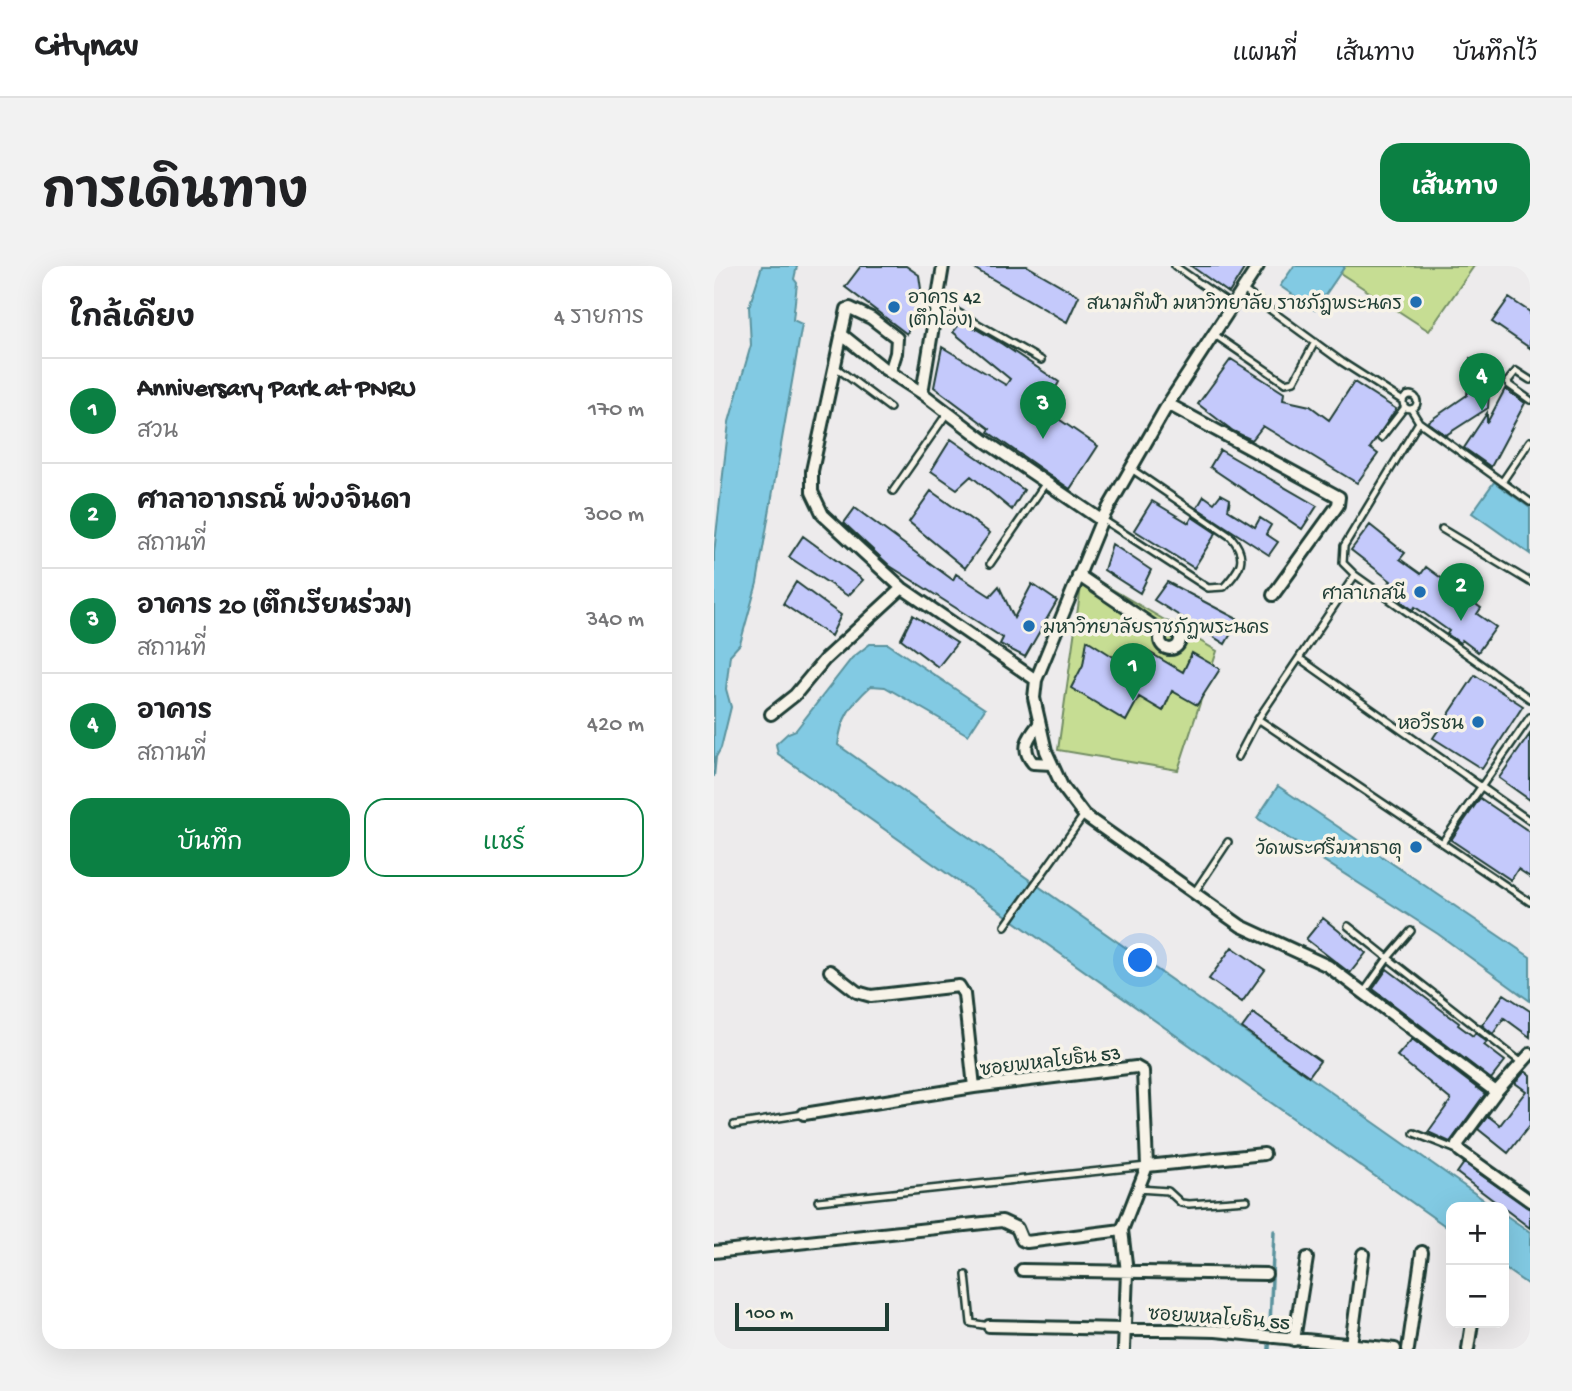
<!DOCTYPE html>
<html lang="th">
<head>
<meta charset="utf-8">
<style>
  :root { --surface:#fff; --page:#f2f2f2; --text:#202124; --muted:#757577; --line:#e0e0e0; --accent:#0b8043 }
  body { margin:0; font-family:"Gochi Hand","Playpen Sans Thai",sans-serif; background:var(--page); color:var(--text) }
  .controls { position:absolute; right:21px; bottom:21px; display:grid; overflow:hidden; border-radius:14px; box-shadow:0 7px 28px #0002 }
  .controls button { width:63px; height:63px; display:grid; place-items:center; padding:0; border:0; border-bottom:2px solid var(--line); background:var(--surface); color:var(--text); font:35px sans-serif }
  .scale { position:absolute; left:21px; bottom:18px; width:154px; box-sizing:border-box; padding-left:7px; border:4px solid #1f3d34; border-top:0; font-size:19px; line-height:24px; white-space:nowrap; color:#1f3d34; -webkit-text-stroke:5px #f7f3e8; paint-order:stroke }
  .you { position:absolute; left:427px; top:695px; width:24px; height:24px; margin:-18px; border:5px solid #fff; border-radius:50%; background:#1a73e8; box-shadow:0 0 0 10px #1a73e833 }
  .badge { display:grid; place-items:center; width:46px; height:46px; border-radius:50%; background:var(--accent); color:#fff; font-size:23px; font-weight:700 }
  .pin { position:absolute; translate:-50% -58px; filter:drop-shadow(0 2px 4px #0008) }
  .pin::after { content:''; position:absolute; top:37px; width:24px; height:21px; background:inherit; clip-path:polygon(0 0,100% 0,50% 100%) }
  .list { margin:0; padding:0; list-style:none }
  h2 { display:flex; justify-content:space-between; align-items:center; height:91px; margin:0; padding:0 28px; font-size:30px }
  h2 small { font-size:23px; font-weight:400; color:var(--muted) }
  .list li { display:grid; grid-template-columns:46px 1fr auto; gap:21px; align-items:center; box-sizing:border-box; height:105px; padding:0 28px; border-top:2px solid var(--line) }
  .list b { display:block; font-size:26px; white-space:nowrap }
  .list p { margin:0; font-size:23px; white-space:nowrap; color:var(--muted) }
  .list em { font-size:23px; font-style:normal; color:var(--muted) }
  .actions { display:flex; gap:14px; padding:21px 28px }
  .actions a { flex:1; padding:16px 0; border:2px solid var(--accent); border-radius:21px; text-align:center; font-size:24px; color:var(--accent) }
  .actions .main { background:var(--accent); color:#fff }
  .map { position:relative; flex:none; width:816px; height:1083px; overflow:hidden; border-radius:21px }
  header { display:flex; align-items:center; gap:42px; box-sizing:border-box; height:98px; padding:0 35px; background:var(--surface); border-bottom:2px solid var(--line) }
  header strong { font-size:33px }
  nav { display:flex; gap:38px; margin-inline-start:auto; font-size:24px }
  .intro { display:flex; align-items:center; justify-content:space-between; box-sizing:border-box; height:168px; padding:0 42px }
  h1 { margin:0; font-size:49px }
  .button { padding:18px 32px; border-radius:21px; background:var(--accent); color:#fff; font-size:24px; font-weight:700 }
  main { display:flex; gap:42px; padding:0 42px }
  aside { flex:1; background:var(--surface); border-radius:21px; box-shadow:0 7px 28px #0002 }
  .map>svg:first-child { display:block }
  .green { fill:#c6dd93; stroke:#728d64; stroke-width:2 }
  .water { fill:#82cae3; stroke:#5a929d; stroke-width:2 }
  .lines { fill:none; stroke-linecap:round; stroke-linejoin:round }
  .stream { stroke:#5a929d; stroke-width:3.5 }
  .building { fill:#c4c9fb; stroke:#1f3d34; stroke-width:2 }
  .service-casing { stroke:#1f3d34; stroke-width:10 }
  .minor-casing { stroke:#1f3d34; stroke-width:16 }
  .service { stroke:#f7f3e8; stroke-width:5 }
  .minor { stroke:#f7f3e8; stroke-width:10 }
  .poi-dot { fill:#1f6fb2; stroke:#f7f3e8; stroke-width:2.5 }
  .labels { text-anchor:middle; stroke-width:7; stroke-linejoin:round; paint-order:stroke }
  .poi-label { font-size:19px; fill:#1f3d34; stroke:#f7f3e8; text-anchor:end }
  .street-label { font-size:19px; fill:#1f3d34; stroke:#f7f3e8 }
</style>
</head>
<body>
<header>
<strong>Citynav</strong>
<nav><a>แผนที่</a><a>เส้นทาง</a><a>บันทึกไว้</a></nav>
</header>
<div class="intro"><h1>การเดินทาง</h1><a class="button">เส้นทาง</a></div>
<main>
<aside>
<h2>ใกล้เคียง<small>4 รายการ</small></h2>
<ul class="list">
<li><span class="badge">1</span><div><b>Anniversary Park at PNRU</b><p>สวน</p></div><em>170 m</em></li>
<li><span class="badge">2</span><div><b>ศาลาอาภรณ์ พ่วงจินดา</b><p>สถานที่</p></div><em>300 m</em></li>
<li><span class="badge">3</span><div><b>อาคาร 20 (ตึกเรียนร่วม)</b><p>สถานที่</p></div><em>340 m</em></li>
<li><span class="badge">4</span><div><b>อาคาร</b><p>สถานที่</p></div><em>420 m</em></li>
</ul>
<div class="actions"><a class="main">บันทึก</a><a>แชร์</a></div>
</aside>
<div class="map">
<svg width="816" height="1083" viewBox="0 0 816 1083">
  <rect width="100%" height="100%" fill="#edebec"/>
  <filter id="ink" filterUnits="userSpaceOnUse"><feTurbulence type="fractalNoise" baseFrequency=".0143" numOctaves="2"/><feDisplacementMap in="SourceGraphic" scale="14" xChannelSelector="R" yChannelSelector="G"/><feConvolveMatrix kernelMatrix="1 2 1 2 8 2 1 2 1" color-interpolation-filters="sRGB"/></filter>
  <g filter="url(#ink)">
    <!-- green -->
    <path class="green" d="M631 0H760L715 65 626 7Z
      M369 306 503 385 464 504 344 484Z"/>
    <!-- water -->
    <path class="water" d="M48 0H83L80 13 83 17 79 54 88 58 43 317 26 378 16 389 12 423 17 441 7 482 2 491 0 511V287L15 156 37 79 35 41Z
      M580 0H631L601 44 566 20Z
      M780 216 816 242V288L758 247Z
      M156 378H174L271 443 254 469 171 421 157 420C137 438 127 452 124 479L780 941H737V964L64 488 62 478 74 467 82 464 138 392Z
      M564 520 816 691V735L724 668 543 552Z
      M790 948 816 966V1020L790 1002Z"/>
    <g class="lines">
      <!-- stream -->
      <path class="stream" d="M555 1083 560 965"/>
    </g>
    <!-- building -->
    <path class="building" d="M147 0H192L205 9 207 23 193 68 131 21Z
      M256 0H313L365 30 353 56Z
      M477 0H526L530 3 515 27Z
      M795 32 816 46V82L778 56Z
      M248 55 288 78 345 116 330 143 384 180 356 223 274 166 276 163 220 121 228 81 292 119 296 113 239 66Z
      M756 92 777 96 774 142 732 169 714 156 753 129Z
      M517 93 570 127 569 134 596 140 615 154 640 116 682 143 656 182 664 188 643 217 549 160 538 174 519 165 484 138Z
      M791 123 811 137 777 201 750 182 773 147V157Z
      M237 173 310 224 298 244 257 210 243 223 217 205Z
      M506 184 603 240 588 263 496 201Z
      M217 225 276 267 251 302 195 256Z
      M507 228 516 233 514 244 541 261 546 252 557 259 552 268 564 276 555 289 483 242 490 230 500 237Z
      M438 235 475 257 478 251 502 267 480 302 420 264Z
      M141 242 239 314 242 308 276 330 285 320 300 352 318 318 343 335 311 391 286 378 289 372 176 300 130 257Z
      M656 259 691 287 686 293 707 308 712 301 734 317 729 324 742 333 746 327 767 342 763 348 782 361 764 386 748 374 746 377 733 368 735 365 701 341 699 344 687 335 689 332 672 320 677 315 637 284Z
      M89 270 149 314 134 330 75 291Z
      M398 278 437 304 426 327 390 304Z
      M82 316 127 349 117 370 69 338Z
      M453 316 525 354 511 378 440 334Z
      M199 349 243 377 224 401 187 373Z
      M373 374 409 397 423 379 469 406 478 387 506 403 483 439 458 425 449 445 425 431 412 455 357 422 369 399Z
      M761 409 809 440 768 503 719 472Z
      M816 468V534L785 512Z
      M766 532 816 566V611L804 603 797 614 737 574Z
      M609 652 652 687 636 707 592 673Z
      M518 681 551 704 528 736 495 713Z
      M673 703 745 757 744 759 759 770 761 767 773 776 770 779 791 795 777 813 659 723Z
      M790 728 816 745V771L790 752 779 768 768 759Z
      M539 747 606 795 595 810 528 762Z
      M698 773 771 828 736 876 714 866 737 834 683 790Z
      M811 805 816 809V859L794 887 764 863 774 850 786 859 812 825 801 817Z
      M750 897 816 943V962L743 907Z"/>
    <g class="lines">
      <!-- service casing -->
      <g class="service-casing">
        <path id="service" d="M461 0 517 39
          M528 23 628 96 689 135
          M224 35 327 94
          M498 67 571 117 580 115 601 76
          M120 100 176 142
          M816 114 802 105 794 115 795 119 816 134
          M689 136a7 7 0 1 1 14 0a7 7 0 1 1-14 0Z
          M697 143 705 156 816 236
          M705 156 630 280 629 297 641 309 816 433
          M667 172 691 141
          M788 216 816 175
          M179 225 234 146
          M388 253 494 322 510 321C526 303 535 292 517 271L416 202
          M728 263 816 316
          M276 298 331 218
          M585 392 816 555
          M544 453 816 636
          M524 491 544 453 641 309
          M728 577 816 451
          M480 627 514 576
          M291 660 370 549
          M634 660 674 692 697 665
          M650 726 674 692 808 797
          M20 859 90 848
          M700 867 743 884
          M424 923 454 925 467 937 475 938 533 934
          M104 935 433 900
          M252 1009 257 1057 275 1060"/>
      </g>
      <!-- minor casing -->
      <g class="minor-casing">
        <path id="minor" d="M544 0 454 138 388 253 322 414 320 432 332 485 348 520 370 549 527 660 614 700 782 826
          M127 68 168 101 208 127 271 175 387 254
          M176 106 182 87 183 72 157 52 136 42 133 43 98 205V226L109 249 188 322 322 414
          M208 127 229 0
          M454 138 625 231 624 239 559 329
          M364 309 448 366
          M446 373a10 10 0 1 1 20 0a10 10 0 1 1-20 0Z
          M57 448 81 429 111 393 188 322
          M325 458C314 472 306 482 319 497L338 498
          M116 705 143 726 157 730 245 720 250 728 260 821
          M816 788 782 826 743 879 746 885 816 935
          M90 848 260 821 422 801 429 805 433 900 408 964 413 1006 410 1083
          M433 900 550 888
          M0 986 288 955 303 962 308 974 313 976 408 964
          M308 1004 552 1008
          M275 1060 502 1065 681 1083
          M580 1074 593 992
          M637 1079 649 988
          M694 1083 708 986
          M754 1083 758 1057"/>
      </g>
      <!-- service -->
      <use href="#service" class="service"/>
      <!-- minor -->
      <use href="#minor" class="minor"/>
    </g>
  </g>
  <!-- markers -->
  <g class="poi-dot">
    <circle cx="702" cy="36" r="7"/>
    <circle cx="180" cy="41" r="7"/>
    <circle cx="706" cy="326" r="7"/>
    <circle cx="315" cy="360" r="7"/>
    <circle cx="764" cy="456" r="7"/>
    <circle cx="702" cy="581" r="7"/>
  </g>
  <g class="labels">
    <!-- poi labels -->
    <g class="poi-label">
      <text x="194" y="37" text-anchor="start">อาคาร 42<tspan x="194" dy="22">(ตึกโอ่ง)</tspan></text>
      <text x="688" y="43">สนามกีฬา มหาวิทยาลัย ราชภัฎพระนคร</text>
      <text x="692" y="333">ศาลาเกสนี</text>
      <text x="329" y="367" text-anchor="start">มหาวิทยาลัยราชภัฏพระนคร</text>
      <text x="750" y="463">หอวีรชน</text>
      <text x="688" y="588">วัดพระศรีมหาธาตุ</text>
    </g>
    <!-- street labels -->
    <g class="street-label">
      <text transform="translate(336 794) rotate(-7)" y="7">ซอยพหลโยธิน 53</text>
      <text transform="translate(505 1051) rotate(4)" y="7">ซอยพหลโยธิน 55</text>
    </g>
  </g>
</svg>
<div class="controls">
<button>+</button>
<button>−</button>
</div>
<div class="scale">100 m</div>
<div class="you"></div>
<div class="pin badge" style="left:419px;top:435px">1</div>
<div class="pin badge" style="left:747px;top:355px">2</div>
<div class="pin badge" style="left:329px;top:173px">3</div>
<div class="pin badge" style="left:768px;top:145px">4</div>
</div>
</main>
</body>
</html>
